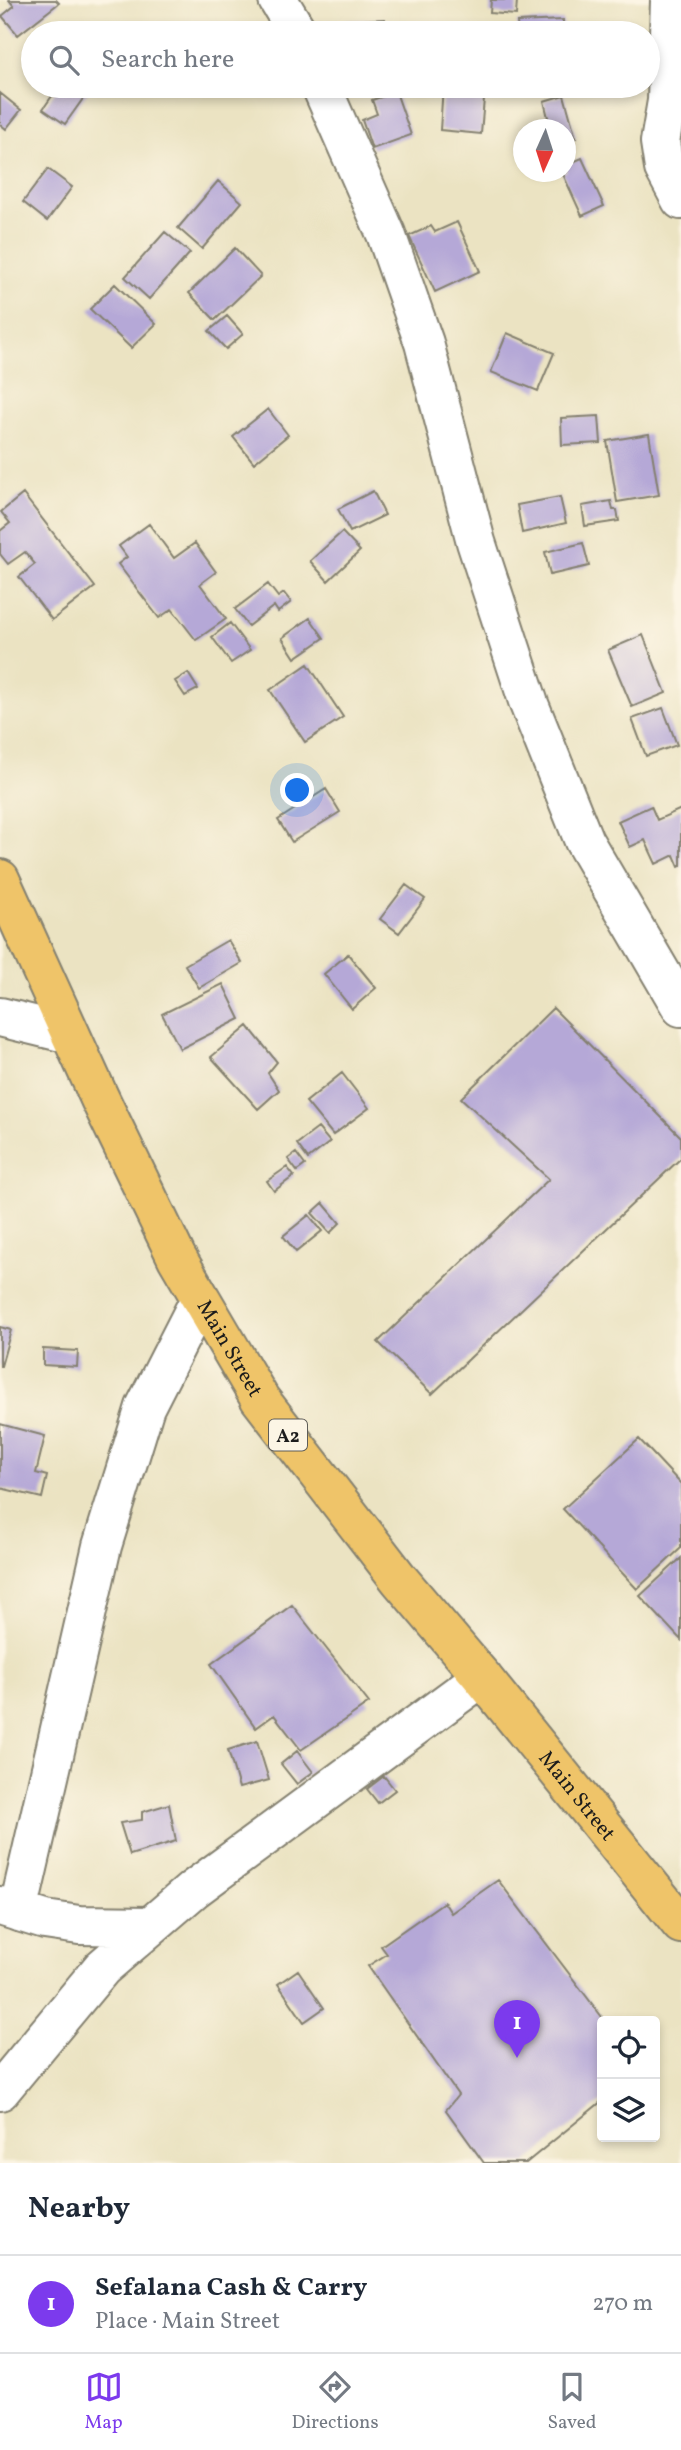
<!DOCTYPE html>
<html lang="en">
<head>
<meta charset="utf-8">
<style>
  :root { --surface:#fff; --page:#f6f6f7; --text:#1f2937; --muted:#747a83; --line:#e0e1e3; --accent:#7c3aed }
  body { margin:0; font-family:Vollkorn,serif; background:var(--page); color:var(--text) }
  .controls { position:absolute; right:21px; bottom:21px; display:grid; overflow:hidden; border-radius:7px; box-shadow:0 4px 10px #0003 }
  .controls button { width:63px; height:63px; display:grid; place-items:center; padding:0; border:0; border-bottom:2px solid var(--line); background:var(--surface); color:var(--text); font:35px sans-serif }
  .compass { position:absolute; left:513px; top:119px; width:63px; height:63px; border-radius:50%; background:var(--surface); box-shadow:0 4px 10px #0003; rotate:183deg }
  .you { position:absolute; left:298px; top:791px; width:24px; height:24px; margin:-18px; border:5px solid #fff; border-radius:50%; background:#1a73e8; box-shadow:0 0 0 10px #1a73e833 }
  .badge { display:grid; place-items:center; width:46px; height:46px; border-radius:50%; background:var(--accent); color:#fff; font-size:23px; font-weight:700 }
  .pin { position:absolute; translate:-50% -58px; filter:drop-shadow(0 2px 4px #0008) }
  .pin::after { content:''; position:absolute; top:37px; width:24px; height:21px; background:inherit; clip-path:polygon(0 0,100% 0,50% 100%) }
  .list { margin:0; padding:0; list-style:none }
  h2 { display:flex; justify-content:space-between; align-items:center; height:91px; margin:0; padding:0 28px; font-size:30px }
  h2 small { font-size:23px; font-weight:400; color:var(--muted) }
  .list li { display:grid; grid-template-columns:46px 1fr auto; gap:21px; align-items:center; box-sizing:border-box; height:98px; padding:0 28px; border-top:2px solid var(--line) }
  .list b { display:block; font-size:26px; white-space:nowrap }
  .list p { margin:0; font-size:23px; white-space:nowrap; color:var(--muted) }
  .list em { font-size:23px; font-style:normal; color:var(--muted) }
  .icon { flex:none; width:38px; height:38px; fill:none; stroke:currentColor; stroke-width:2; stroke-linecap:round; stroke-linejoin:round }
  .map { position:relative; flex:none; width:681px; height:2163px; overflow:hidden }
  .search { position:absolute; background:var(--surface); box-shadow:0 4px 10px #0003; left:21px; right:21px; top:21px; height:77px; display:flex; align-items:center; gap:18px; box-sizing:border-box; padding:0 24px; border-radius:38px; color:var(--muted); font-size:26px }
  .sheet { height:189px; background:var(--surface) }
  nav { display:flex; justify-content:space-around; align-items:center; box-sizing:border-box; height:98px; border-top:2px solid var(--line); background:var(--surface); font-size:19px; color:var(--muted) }
  nav a { display:grid; justify-items:center; gap:4px }
  nav .on { color:var(--accent) }
  .map>svg:first-child { display:block }
  .building { fill:#b5a8d7 }
  .lines { fill:none; stroke-linecap:round; stroke-linejoin:round }
  .minor-casing { stroke:#84806f; stroke-width:42 }
  .highway-casing { stroke:#84806f; stroke-width:42 }
  .minor { stroke:#fff; stroke-width:38 }
  .highway { stroke:#efc469; stroke-width:38 }
  .labels { text-anchor:middle; stroke-width:5; stroke-linejoin:round; paint-order:stroke }
  .shield { fill:#fcf5e5; stroke:#5f5d58; stroke-width:2 }
  .shield-label { font-size:19px; font-weight:bold; fill:#1c1c1c }
  .street-label { font-size:21px; fill:#1c1c1c; stroke:#fcf5e5 }
</style>
</head>
<body>
<div class="map">
<svg width="681" height="2163" viewBox="0 0 681 2163">
  <rect width="100%" height="100%" fill="#fcf5e5"/>
  <filter id="ink" filterUnits="userSpaceOnUse"><feTurbulence type="fractalNoise" baseFrequency=".0143" numOctaves="2"/><feDisplacementMap in="SourceGraphic" scale="14" xChannelSelector="R" yChannelSelector="G"/><feConvolveMatrix kernelMatrix="1 2 1 2 8 2 1 2 1" color-interpolation-filters="sRGB"/></filter>
  <filter id="wash" filterUnits="userSpaceOnUse"><feTurbulence type="fractalNoise" baseFrequency=".00686" numOctaves="4" result="noise"/><feDisplacementMap in="SourceGraphic" scale="28" xChannelSelector="R" yChannelSelector="G"/><feGaussianBlur stdDeviation="1.57" result="paint"/><feColorMatrix in="noise" values="0 0 0 0 0 0 0 0 0 0 0 0 0 0 0 0 0 1.4 0 .05"/><feComposite in="paint" operator="in"/></filter>
  <g filter="url(#wash)">
    <rect width="100%" height="100%" fill="#ebe3c2"/>
    <g id="blocks">
      <!-- building -->
      <path class="building" d="M9 0H56L59 3 18 35 2 16 14 6Z
        M491 0H517L516 15 490 13Z
        M385 19 386 33H319L318 22Z
        M563 20V33H518L517 22Z
        M401 26 442 27V33H401Z
        M59 86H92L65 124 43 109Z
        M443 86 485 87 481 134 440 130Z
        M396 92 411 135 372 149 362 120 377 114 372 100Z
        M0 93 21 110 6 129 0 124Z
        M564 95 576 138 566 141V130H551L544 101Z
        M582 158 604 206 582 216 562 172H566V165Z
        M48 169 72 187 47 221 23 202Z
        M218 181 242 202 202 249 178 228Z
        M457 222 480 271 435 292 409 236 431 226 435 232Z
        M165 232 190 253 149 299 125 277Z
        M235 248 261 276 215 320 189 293Z
        M115 284 156 324 131 348 90 309Z
        M227 316 243 334 226 349 209 331Z
        M507 333 554 353 538 391 491 372Z
        M268 409 288 435 254 463 233 437Z
        M599 416 601 443 562 445 561 418Z
        M649 434 659 495 617 502 607 441Z
        M373 491 385 515 350 532 338 509Z
        M23 494 95 587 52 620 19 577 35 564 25 552 8 564 0 554V531L10 523 1 512Z
        M560 497 566 523 522 533 517 505Z
        M611 501 613 510H617L619 521 585 526 582 506Z
        M149 524 174 558 195 543 216 572 200 584 226 619 196 640 172 609 159 618 118 564 127 557 119 546Z
        M342 532 360 551 328 581 310 561Z
        M583 543 589 566 550 575 545 552Z
        M268 584 278 597 284 593 291 602 278 612 274 606 248 626 235 609Z
        M310 618 324 638 295 658 282 638Z
        M230 623 250 650 231 663 212 637Z
        M643 635 666 693 632 707 608 650Z
        M308 664 343 717 305 742 270 690Z
        M188 673 198 689 185 696 175 681Z
        M663 708 677 745 646 756 632 719Z
        M326 789 340 812 292 842 278 820Z
        M651 806 657 820 681 809V866L679 867 674 855 656 864 645 840 630 847 618 821Z
        M406 885 425 899 399 933 380 919Z
        M228 940 242 963 199 988 185 965Z
        M348 954 376 988 352 1009 324 974Z
        M223 984 240 1019 180 1049 162 1014Z
        M553 1008 681 1137V1158L432 1394 378 1342 549 1179 461 1098Z
        M248 1026 277 1062 268 1073 279 1090 258 1109 211 1057Z
        M342 1073 369 1108 333 1135 306 1102Z
        M318 1128 330 1142 308 1159 297 1144Z
        M296 1153 305 1165 297 1171 288 1159Z
        M287 1167 294 1176 274 1191 267 1181Z
        M323 1203 340 1223 330 1233 312 1213Z
        M309 1215 322 1231 296 1252 283 1236Z
        M0 1327 11 1330 1 1366H0Z
        M43 1349 78 1351 77 1367 43 1365Z
        M0 1424 45 1436 36 1473 47 1476 42 1498 0 1488Z
        M639 1439 681 1484V1548L637 1589 563 1509Z
        M681 1558V1640L640 1596Z
        M292 1605 369 1703 301 1750 274 1715 256 1728 211 1664Z
        M257 1741 269 1780 239 1788 228 1750Z
        M297 1751 313 1772 297 1784 281 1764Z
        M384 1776 395 1790 378 1803 367 1789Z
        M169 1804 176 1841 130 1855 120 1823 142 1820V1812Z
        M498 1880 605 2021H602V2101L526 2163H484L446 2110 458 2095 368 1966 387 1954 381 1946 444 1902 451 1913Z
        M298 1970 324 2008 304 2022 278 1984Z"/>
    </g>
  </g>
  <g filter="url(#ink)">
    <use href="#blocks" fill-opacity="0" stroke="#84806f" stroke-width="2"/>
    <g class="lines">
      <!-- minor casing -->
      <g class="minor-casing">
        <path id="minor" d="M278 0 298 33
          M670 0 667 101 660 142 664 168 681 200
          M321 86 386 234 424 343 476 542 529 704 584 841 681 1007
          M0 1017 70 1034
          M0 1906 45 1920 79 1925 151 1926
          M18 1912 102 1546 145 1407 200 1299
          M0 2091 102 1968 194 1889 482 1677"/>
      </g>
      <!-- highway casing -->
      <g class="highway-casing">
        <g id="highway">
          <path id="s1" d="M0 879 100 1099 177 1258 260 1399 399 1579 482 1677 681 1924"/>
        </g>
      </g>
      <!-- minor -->
      <use href="#minor" class="minor"/>
      <!-- highway -->
      <use href="#highway" class="highway"/>
    </g>
  </g>
  <g class="labels">
    <!-- shield labels -->
    <rect class="shield" x="269" y="1419.5" width="38" height="31" rx="5"/>
    <g class="shield-label">
      <text x="288" y="1442">A2</text>
    </g>
    <!-- street labels -->
    <g class="street-label">
      <text dy="7" stroke="none"><textPath href="#s1" startOffset="523">Main Street</textPath></text>
      <text dy="7" stroke="none"><textPath href="#s1" startOffset="1090">Main Street</textPath></text>
    </g>
  </g>
</svg>
<div class="controls">
<button><svg class="icon" aria-label="locate" viewBox="0 0 24 24"><circle cx="12" cy="12" r="6"/><path d="M12 2v4M12 18v4M2 12h4M18 12h4"/></svg></button>
<button><svg class="icon" aria-label="layers" viewBox="0 0 24 24"><path d="M12 4l9 5-9 5-9-5zM3 14l9 5 9-5"/></svg></button>
</div>
<svg class="compass" viewBox="-18 -18 36 36"><path d="M0-13l5 13h-10z" fill="#e53935"/><path d="M0 13l5-13h-10z" fill="#747a83"/></svg>
<div class="you"></div>
<div class="pin badge" style="left:517px;top:2058px">1</div>
<div class="search"><svg class="icon" aria-label="search" viewBox="0 0 24 24"><circle cx="10" cy="10" r="6"/><path d="M15 15l6 6"/></svg>Search here</div>
</div>
<section class="sheet">
<h2>Nearby<small></small></h2>
<ul class="list">
<li><span class="badge">1</span><div><b>Sefalana Cash &amp; Carry</b><p>Place · Main Street</p></div><em>270 m</em></li>
</ul>
</section>
<nav>
<a class="on"><svg class="icon" aria-label="map" viewBox="0 0 24 24"><path d="M3 6l6-2 6 2 6-2v14l-6 2-6-2-6 2zM9 4v14M15 6v14"/></svg>Map</a>
<a><svg class="icon" aria-label="directions" viewBox="0 0 24 24"><path d="M12 3l9 9-9 9-9-9zM9 14v-3h6M13 9l2 2-2 2"/></svg>Directions</a>
<a><svg class="icon" aria-label="saved" viewBox="0 0 24 24"><path d="M7 4h10v16l-5-4-5 4z"/></svg>Saved</a>
</nav>
</body>
</html>
